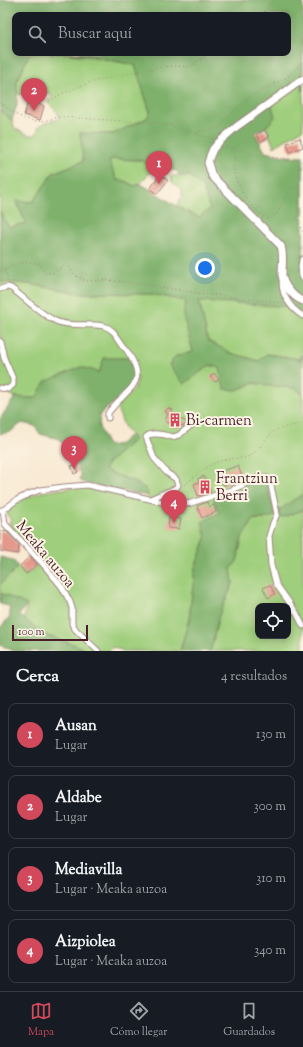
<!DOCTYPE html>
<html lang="es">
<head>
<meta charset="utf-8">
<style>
  :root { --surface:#171b24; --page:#242831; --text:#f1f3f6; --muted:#9ea1a6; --line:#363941; --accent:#d1495b }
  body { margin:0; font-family:"Sorts Mill Goudy",serif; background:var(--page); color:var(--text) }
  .controls { position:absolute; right:12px; bottom:12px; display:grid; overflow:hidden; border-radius:8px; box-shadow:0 2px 10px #0003 }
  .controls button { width:36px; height:36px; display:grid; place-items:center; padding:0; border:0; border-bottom:1px solid var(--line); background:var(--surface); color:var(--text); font:20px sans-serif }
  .scale { position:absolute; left:12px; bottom:10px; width:76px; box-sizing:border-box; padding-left:4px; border:2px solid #4a1f2b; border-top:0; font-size:11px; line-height:14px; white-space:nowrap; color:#4a1f2b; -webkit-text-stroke:3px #fcf5e5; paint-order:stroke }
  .you { position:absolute; left:205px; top:268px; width:14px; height:14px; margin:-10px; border:3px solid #fff; border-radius:50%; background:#1a73e8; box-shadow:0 0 0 6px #1a73e833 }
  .badge { display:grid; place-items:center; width:26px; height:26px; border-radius:50%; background:var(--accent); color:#fff; font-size:13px; font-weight:700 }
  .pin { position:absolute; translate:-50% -33px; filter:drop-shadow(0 1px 2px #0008) }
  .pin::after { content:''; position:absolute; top:21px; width:14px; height:12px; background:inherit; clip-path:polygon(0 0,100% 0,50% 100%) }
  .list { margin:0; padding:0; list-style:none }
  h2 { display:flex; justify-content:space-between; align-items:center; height:52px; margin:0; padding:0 16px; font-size:17px }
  h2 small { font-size:13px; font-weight:400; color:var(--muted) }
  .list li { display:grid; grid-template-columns:26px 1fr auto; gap:12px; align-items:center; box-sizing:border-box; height:64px; margin:0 8px 8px; padding:0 8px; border:1px solid var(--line); border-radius:8px }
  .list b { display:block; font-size:15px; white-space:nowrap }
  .list p { margin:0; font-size:13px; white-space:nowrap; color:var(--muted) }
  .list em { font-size:13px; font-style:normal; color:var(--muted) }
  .icon { flex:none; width:22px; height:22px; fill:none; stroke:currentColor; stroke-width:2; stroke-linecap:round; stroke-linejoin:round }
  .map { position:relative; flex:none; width:303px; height:651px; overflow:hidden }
  .search { position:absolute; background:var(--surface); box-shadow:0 2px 10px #0003; left:12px; right:12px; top:12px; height:44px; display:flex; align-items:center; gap:10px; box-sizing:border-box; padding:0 14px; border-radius:8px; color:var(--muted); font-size:15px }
  .sheet { height:340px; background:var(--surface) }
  nav { display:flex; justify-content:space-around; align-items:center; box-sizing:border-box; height:56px; border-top:1px solid var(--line); background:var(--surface); font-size:11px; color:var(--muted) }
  nav a { display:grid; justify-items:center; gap:2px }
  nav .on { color:var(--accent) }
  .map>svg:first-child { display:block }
  .green { fill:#9fce7c; stroke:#747654; fill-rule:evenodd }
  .forest { fill:#7fb16c; stroke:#64684c; fill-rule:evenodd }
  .building { fill:#e4988a }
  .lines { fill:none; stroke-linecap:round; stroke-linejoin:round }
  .street-casing { stroke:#a1847e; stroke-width:7 }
  .secondary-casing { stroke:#a1847e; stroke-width:9 }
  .path { stroke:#a1847e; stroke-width:1; stroke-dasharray:1 3; stroke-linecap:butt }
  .street { stroke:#fff; stroke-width:5 }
  .secondary { stroke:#fff; stroke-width:7 }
  .labels { text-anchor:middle; stroke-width:4; stroke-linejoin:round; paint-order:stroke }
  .poi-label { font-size:15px; fill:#4a1f2b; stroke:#fcf5e5; text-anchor:start }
  .street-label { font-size:15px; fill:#4a1f2b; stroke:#fcf5e5 }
</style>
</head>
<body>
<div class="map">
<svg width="303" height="651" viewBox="0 0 303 651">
  <rect width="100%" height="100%" fill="#fcf5e5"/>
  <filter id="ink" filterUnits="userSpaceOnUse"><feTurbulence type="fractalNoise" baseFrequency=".025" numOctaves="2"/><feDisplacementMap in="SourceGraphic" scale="8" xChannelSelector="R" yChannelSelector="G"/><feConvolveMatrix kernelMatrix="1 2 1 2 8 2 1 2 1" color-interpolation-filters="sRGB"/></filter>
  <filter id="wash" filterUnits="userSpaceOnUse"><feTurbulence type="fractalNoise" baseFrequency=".012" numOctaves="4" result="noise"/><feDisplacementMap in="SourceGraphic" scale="16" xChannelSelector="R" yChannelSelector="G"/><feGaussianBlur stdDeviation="0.9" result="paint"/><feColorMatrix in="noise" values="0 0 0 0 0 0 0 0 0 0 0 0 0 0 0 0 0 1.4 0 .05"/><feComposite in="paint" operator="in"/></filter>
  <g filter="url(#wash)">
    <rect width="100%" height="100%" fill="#f8e9d2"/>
    <!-- green -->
    <path class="green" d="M64 53 89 56 135 65 150 112 147 118 113 134 80 133 84 161 53 173 33 202H16L26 223 9 227 0 212V111L12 120 15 129 29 135H36L39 126 48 122 59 119 58 113 47 102 53 96 42 91 36 96 17 94V82L29 54Z
      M300 81 303 91V129L274 147 266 127 270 122 271 102Z
      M112 159 140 160 156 168C145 173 147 183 134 186L125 181H117L109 161Z
      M171 176H190L203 189 210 209 199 217 185 211 177 205 182 197 181 190 172 182Z
      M1 281 29 284 80 293 151 294 187 301 193 352 176 356 184 384 210 365 221 368 236 390 254 383 271 386 295 388 303 394V494L279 510 280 518 303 510V651H209L211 649 219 615 233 584 231 569 237 561 242 538 254 519H264L244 487 214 498 219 513 206 538 195 568 189 619 180 651H123L113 647 109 651H87L78 646 45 635 24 619 27 605 0 593V585L18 567 27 575 42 560 16 533 9 524 11 520 7 514 8 510 18 501 41 492 86 486 149 500 146 489 135 482 104 470 108 463 135 439 125 428 116 406 135 388 138 378 99 372 36 398 15 397 0 389V282ZM258 606H288V636H258Z
      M199 300 294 307 303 313V354L300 359 267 354 259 361 231 353 208 341Z"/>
    <!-- forest -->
    <path class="forest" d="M0 0H303V91L300 82 271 102 275 117 266 127 255 133 265 152 285 156 301 157 303 156V313L294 307 199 301 208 341 231 353 259 361 267 354 300 359 303 354V394L295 388 271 386 254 383 236 390 224 389 220 368 210 365 184 384 169 365 176 356 193 352 184 319V310L186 301 151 294 80 293 29 284 0 282V212L9 227 26 223 16 201 33 202 53 173 83 161 80 133 113 134 147 118 150 112 135 65 89 56 64 53 29 54 17 82V105L12 120 0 111ZM15 15H288V53H15ZM112 159 140 160 156 168 177 171 179 176H190L203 189 210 209 199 217 185 211 141 184 134 186 125 181 117 180 109 161Z
      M104 358H130C133 365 137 372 135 379 132 391 109 406 100 414L99 427 108 446 120 444 130 435 135 439 108 463 104 470 135 482 146 489 148 496 87 484 79 480 81 476 76 464 68 455 60 439 40 434 35 426 22 423 10 432 0 434V419L15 397 36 398 45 382 81 367 99 372Z
      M265 479 275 516 264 519H254L242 537 237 561 231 569 233 583 219 615 211 649 209 651H180L189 619 195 568 206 538 202 522 219 513 214 499 256 481Z
      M303 494V510L280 518 279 510Z
      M0 557 13 560 18 567 0 585Z
      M0 593 27 605 19 615 45 635 78 646 87 651H14L0 645V628L10 616 9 606 0 604Z"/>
    <g id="blocks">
      <!-- building -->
      <path class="building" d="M28 101 44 106 40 120 24 115Z
        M264 130 269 137 261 142 256 134Z
        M300 138 303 147 290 152 287 143Z
        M160 174 168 180 157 194 150 189Z
        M214 373 219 379 215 382 210 377Z
        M168 408 173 410 171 413 188 423 184 426 180 425 178 428 165 421 168 414 165 412Z
        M75 465 78 472 74 474 71 466Z
        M238 466 243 479 223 485 219 472Z
        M204 476 211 492 198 496 194 484 199 482 198 479Z
        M207 502 209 507 214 505 216 512 202 518 197 506Z
        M169 517 181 519 179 529 168 528Z
        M0 531 7 532 19 545 18 554 0 551Z
        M30 556 37 564 26 574 20 566Z
        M270 585 275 594 268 598 263 588Z"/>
    </g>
  </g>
  <g filter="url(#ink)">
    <use href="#blocks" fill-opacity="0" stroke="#a1847e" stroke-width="1"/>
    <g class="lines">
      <!-- street casing -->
      <g class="street-casing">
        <path id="street" d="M283 278C279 293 291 309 303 316
          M0 289 7 287 11 288C26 299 41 315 58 322 73 327 89 323 104 326 114 329 117 337 123 345 152 385 130 384 108 413V418
          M0 341 4 358 13 379V385L8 389 0 388
          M150 499 176 488 178 485 176 479 167 473 154 458 146 437C152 431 165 435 173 437L179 435 194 423
          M1 510H3L5 524 42 563 62 587 70 602 72 608V624L76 630 98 651
          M3 510 17 500 29 494 40 490 64 487 87 485 167 503 181 505 191 503 232 490 260 477H265L270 481 277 514 273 523 269 536 271 565 276 584 296 612 303 626"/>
      </g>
      <!-- secondary casing -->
      <g class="secondary-casing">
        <path id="secondary" d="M303 79 236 127 219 142 213 149 210 156 208 163 212 176 281 246C284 256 282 264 282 275 283 285 294 298 303 301
          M303 260 302 267 303 276"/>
      </g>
      <!-- path -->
      <path class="path" d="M262 15 272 0
        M0 103C11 111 26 123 41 121 47 121 55 117 63 117L155 123 172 126 214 140
        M46 104 61 94 88 83 143 70 171 66 188 67 193 65 210 53
        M196 134 200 131H211L218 128 232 112 251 96 286 78 303 62
        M226 146 257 155 303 162
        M234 150C236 156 233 164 234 172 237 186 255 216 269 219L277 214 289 191C292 189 294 187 298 188 303 191 297 208 297 214 297 221 300 226 303 232
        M5 270 8 282
        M0 272C15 265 24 259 40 264L45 273H53L66 264 76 276 86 281 106 280 134 283 198 293 284 303
        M184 485C198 474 210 462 228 459 235 458 243 459 250 456 260 451 264 439 273 432 281 427 294 425 303 424"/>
      <!-- street -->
      <use href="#street" class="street"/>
      <!-- secondary -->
      <use href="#secondary" class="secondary"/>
    </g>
  </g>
  <!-- icons -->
  <defs>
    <g id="building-bare" transform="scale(1.08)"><path d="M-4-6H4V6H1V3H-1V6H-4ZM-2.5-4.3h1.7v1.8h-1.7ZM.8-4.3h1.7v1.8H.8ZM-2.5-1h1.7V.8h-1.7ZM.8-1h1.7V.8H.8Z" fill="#d1495b" stroke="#fcf5e5" stroke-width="2.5" paint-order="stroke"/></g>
  </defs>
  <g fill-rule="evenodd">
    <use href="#building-bare" x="175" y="420"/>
    <use href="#building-bare" x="205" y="487"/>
  </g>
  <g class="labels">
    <!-- poi labels -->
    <g class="poi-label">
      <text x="186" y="425">Bi-carmen</text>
      <text x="216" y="483">Frantziun<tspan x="216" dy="17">Berri</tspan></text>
    </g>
    <!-- street labels -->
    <g class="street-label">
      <text transform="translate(46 554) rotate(50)" y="5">Meaka auzoa</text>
    </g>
  </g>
</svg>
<div class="controls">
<button><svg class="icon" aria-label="locate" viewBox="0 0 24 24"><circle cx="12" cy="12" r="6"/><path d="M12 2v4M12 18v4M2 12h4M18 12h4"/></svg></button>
</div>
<div class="scale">100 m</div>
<div class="you"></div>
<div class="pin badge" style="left:159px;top:184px">1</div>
<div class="pin badge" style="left:34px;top:111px">2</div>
<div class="pin badge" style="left:74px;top:469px">3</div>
<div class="pin badge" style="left:174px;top:523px">4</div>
<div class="search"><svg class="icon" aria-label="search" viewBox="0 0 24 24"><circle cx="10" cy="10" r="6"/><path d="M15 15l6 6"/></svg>Buscar aquí</div>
</div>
<section class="sheet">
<h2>Cerca<small>4 resultados</small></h2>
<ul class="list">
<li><span class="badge">1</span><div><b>Ausan</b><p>Lugar</p></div><em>130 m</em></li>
<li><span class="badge">2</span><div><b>Aldabe</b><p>Lugar</p></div><em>300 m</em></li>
<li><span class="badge">3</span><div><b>Mediavilla</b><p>Lugar · Meaka auzoa</p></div><em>310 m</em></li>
<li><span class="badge">4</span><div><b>Aizpiolea</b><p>Lugar · Meaka auzoa</p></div><em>340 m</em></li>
</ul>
</section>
<nav>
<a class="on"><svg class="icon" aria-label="map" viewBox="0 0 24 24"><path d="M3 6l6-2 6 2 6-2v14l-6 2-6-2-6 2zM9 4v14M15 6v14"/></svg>Mapa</a>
<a><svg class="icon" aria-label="directions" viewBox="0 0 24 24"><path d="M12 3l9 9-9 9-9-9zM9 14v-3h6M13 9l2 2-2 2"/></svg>Cómo llegar</a>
<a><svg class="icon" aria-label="saved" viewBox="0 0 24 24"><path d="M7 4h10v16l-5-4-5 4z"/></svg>Guardados</a>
</nav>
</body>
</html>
